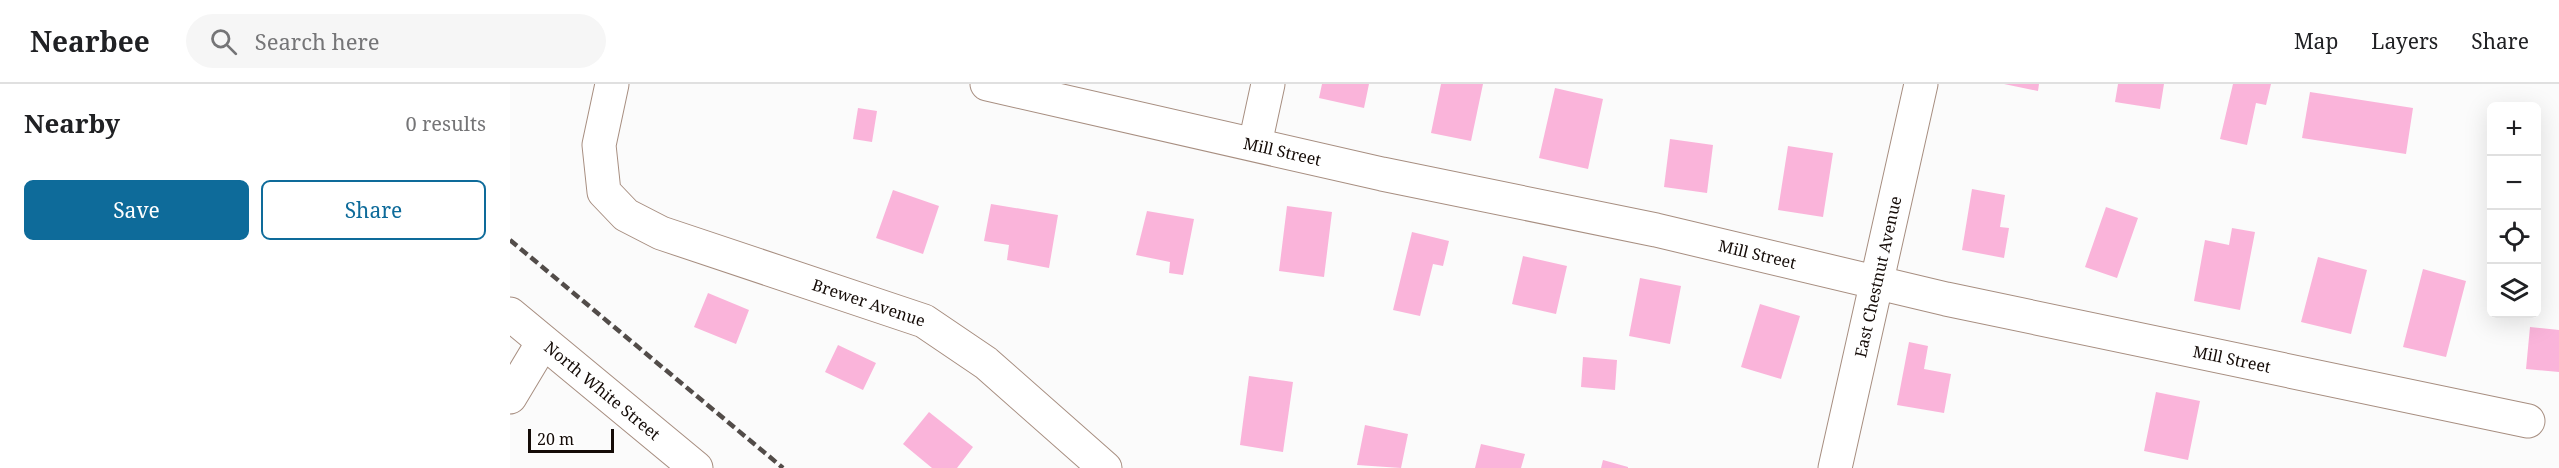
<!DOCTYPE html>
<html lang="en">
<head>
<meta charset="utf-8">
<style>
  :root { --surface:#fff; --page:#f6f6f6; --text:#202124; --muted:#757577; --line:#e0e0e0; --accent:#0e6b9a }
  body { margin:0; font-family:"Noto Serif",serif; background:var(--page); color:var(--text) }
  .controls { position:absolute; right:18px; top:18px; display:grid; overflow:hidden; border-radius:9px; box-shadow:0 6px 24px #0002 }
  .controls button { width:54px; height:54px; display:grid; place-items:center; padding:0; border:0; border-bottom:2px solid var(--line); background:var(--surface); color:var(--text); font:30px sans-serif }
  .scale { position:absolute; left:18px; bottom:15px; width:86px; box-sizing:border-box; padding-left:6px; border:3px solid #140b07; border-top:0; font-size:16px; line-height:21px; white-space:nowrap; color:#140b07; -webkit-text-stroke:4px #fff; paint-order:stroke }
  .list { margin:0; padding:0; list-style:none }
  h2 { display:flex; justify-content:space-between; align-items:center; height:78px; margin:0; padding:0 24px; font-size:26px }
  h2 small { font-size:20px; font-weight:400; color:var(--muted) }
  .actions { display:flex; gap:12px; padding:18px 24px }
  .actions a { flex:1; padding:14px 0; border:2px solid var(--accent); border-radius:9px; text-align:center; font-size:21px; color:var(--accent) }
  .actions .main { background:var(--accent); color:#fff }
  .icon { flex:none; width:33px; height:33px; fill:none; stroke:currentColor; stroke-width:2; stroke-linecap:round; stroke-linejoin:round }
  .map { position:relative; flex:none; width:2049px; height:384px; overflow:hidden }
  header { display:flex; align-items:center; gap:36px; box-sizing:border-box; height:84px; padding:0 30px; background:var(--surface); border-bottom:2px solid var(--line) }
  header strong { font-size:28px }
  nav { display:flex; gap:33px; margin-inline-start:auto; font-size:21px }
  .search { width:420px; height:54px; background:var(--page); display:flex; align-items:center; gap:15px; box-sizing:border-box; padding:0 21px; border-radius:33px; color:var(--muted); font-size:22px }
  main { display:flex }
  aside { flex:1; background:var(--surface) }
  .map>svg:first-child { display:block }
  .building { fill:#fab4da }
  .lines { fill:none; stroke-linecap:round; stroke-linejoin:round }
  .minor-casing { stroke:#a78e80; stroke-width:35 }
  .major-casing { stroke:#a78e80; stroke-width:35 }
  .minor { stroke:#fff; stroke-width:33 }
  .major { stroke:#fff; stroke-width:33 }
  .rail { stroke:#524c49; stroke-width:4.5; stroke-dasharray:9 4.5; stroke-linecap:butt }
  .labels { text-anchor:middle; stroke-width:4.5; stroke-linejoin:round; paint-order:stroke }
  .street-label { font-size:16px; fill:#140b07; stroke:#fff }
</style>
</head>
<body>
<header>
<strong>Nearbee</strong>
<div class="search"><svg class="icon" aria-label="search" viewBox="0 0 24 24"><circle cx="10" cy="10" r="6"/><path d="M15 15l6 6"/></svg>Search here</div>
<nav><a>Map</a><a>Layers</a><a>Share</a></nav>
</header>
<main>
<aside>
<h2>Nearby<small>0 results</small></h2>
<ul class="list">
</ul>
<div class="actions"><a class="main">Save</a><a>Share</a></div>
</aside>
<div class="map">
<svg width="2049" height="384" viewBox="0 0 2049 384">
  <rect width="100%" height="100%" fill="#fbfbfb"/>
  <!-- building -->
  <path class="building" d="M812 0H859L854 24 809 14Z
    M931 0H973L961 57 921 49Z
    M1494 0H1529L1528 7Z
    M1608 0H1654L1650 25 1605 18Z
    M1723 0H1761L1756 21 1746 19 1737 61 1710 55Z
    M1045 4 1093 15 1078 85 1029 74Z
    M1800 8 1903 24 1896 70 1792 54Z
    M348 24 367 27 362 58 343 55Z
    M1160 55 1203 61 1197 109 1154 103Z
    M1278 62 1323 69 1313 133 1268 126Z
    M1462 105 1495 111 1490 143 1499 144 1494 174 1452 166Z
    M383 106 429 122 413 170 366 154Z
    M481 120 548 131 539 184 497 176 499 161 474 157Z
    M777 122 822 128 814 193 769 187Z
    M1596 123 1628 134 1607 194 1575 183Z
    M637 127 684 135 673 191 659 189 660 178 626 171Z
    M1722 144 1745 148 1730 226 1684 217 1695 156 1719 161Z
    M902 148 939 157 933 182 923 180 910 232 883 226Z
    M1013 172 1057 182 1046 230 1002 220Z
    M1808 173 1857 186 1841 250 1791 238Z
    M1913 185 1956 197 1936 273 1893 263Z
    M1130 194 1171 202 1160 260 1119 252Z
    M198 209 239 226 226 260 184 243Z
    M1250 220 1290 232 1271 295 1231 283Z
    M2020 243 2049 246V288L2016 285Z
    M1399 258 1418 262 1414 285 1441 290 1434 329 1387 321Z
    M328 261 366 279 353 306 315 288Z
    M1073 273 1107 276 1105 306 1071 303Z
    M739 292 783 298 773 368 730 361Z
    M1646 308 1690 317 1678 376 1634 367Z
    M419 328 463 363 447 384H422L393 360Z
    M855 341 898 350 891 384 847 381Z
    M971 360 1015 370 1011 384H965Z
    M1093 376 1118 383V384H1091Z"/>
  <g class="lines">
    <!-- minor casing -->
    <g class="minor-casing">
      <g id="minor">
        <path id="s1" d="M102 0 89 61 94 108 116 131 151 149 414 237 476 279 595 384"/>
        <path id="s2" d="M477 0 872 90 1146 146 1436 215 2018 337"/>
        <path d="M745 60 758 0"/>
        <path d="M0 313 33 258"/>
        <path id="s3" d="M1325 384 1411 0"/>
      </g>
    </g>
    <!-- major casing -->
    <g class="major-casing">
      <g id="major">
        <path id="s4" d="M0 230 186 384"/>
      </g>
    </g>
    <!-- minor -->
    <use href="#minor" class="minor"/>
    <!-- major -->
    <use href="#major" class="major"/>
    <!-- rail -->
    <path class="rail" d="M0 156 273 384"/>
  </g>
  <g class="labels">
    <!-- street labels -->
    <g class="street-label">
      <text dy="6" stroke="none"><textPath href="#s2" startOffset="303">Mill Street</textPath></text>
      <text dy="6" stroke="none"><textPath href="#s2" startOffset="789">Mill Street</textPath></text>
      <text dy="6" stroke="none"><textPath href="#s3" startOffset="196">East Chestnut Avenue</textPath></text>
      <text dy="6" stroke="none"><textPath href="#s1" startOffset="400">Brewer Avenue</textPath></text>
      <text dy="6" stroke="none"><textPath href="#s2" startOffset="1275">Mill Street</textPath></text>
      <text dy="6" stroke="none"><textPath href="#s4" startOffset="120">North White Street</textPath></text>
    </g>
  </g>
</svg>
<div class="controls">
<button>+</button>
<button>−</button>
<button><svg class="icon" aria-label="locate" viewBox="0 0 24 24"><circle cx="12" cy="12" r="6"/><path d="M12 2v4M12 18v4M2 12h4M18 12h4"/></svg></button>
<button><svg class="icon" aria-label="layers" viewBox="0 0 24 24"><path d="M12 4l9 5-9 5-9-5zM3 14l9 5 9-5"/></svg></button>
</div>
<div class="scale">20 m</div>
</div>
</main>
</body>
</html>
